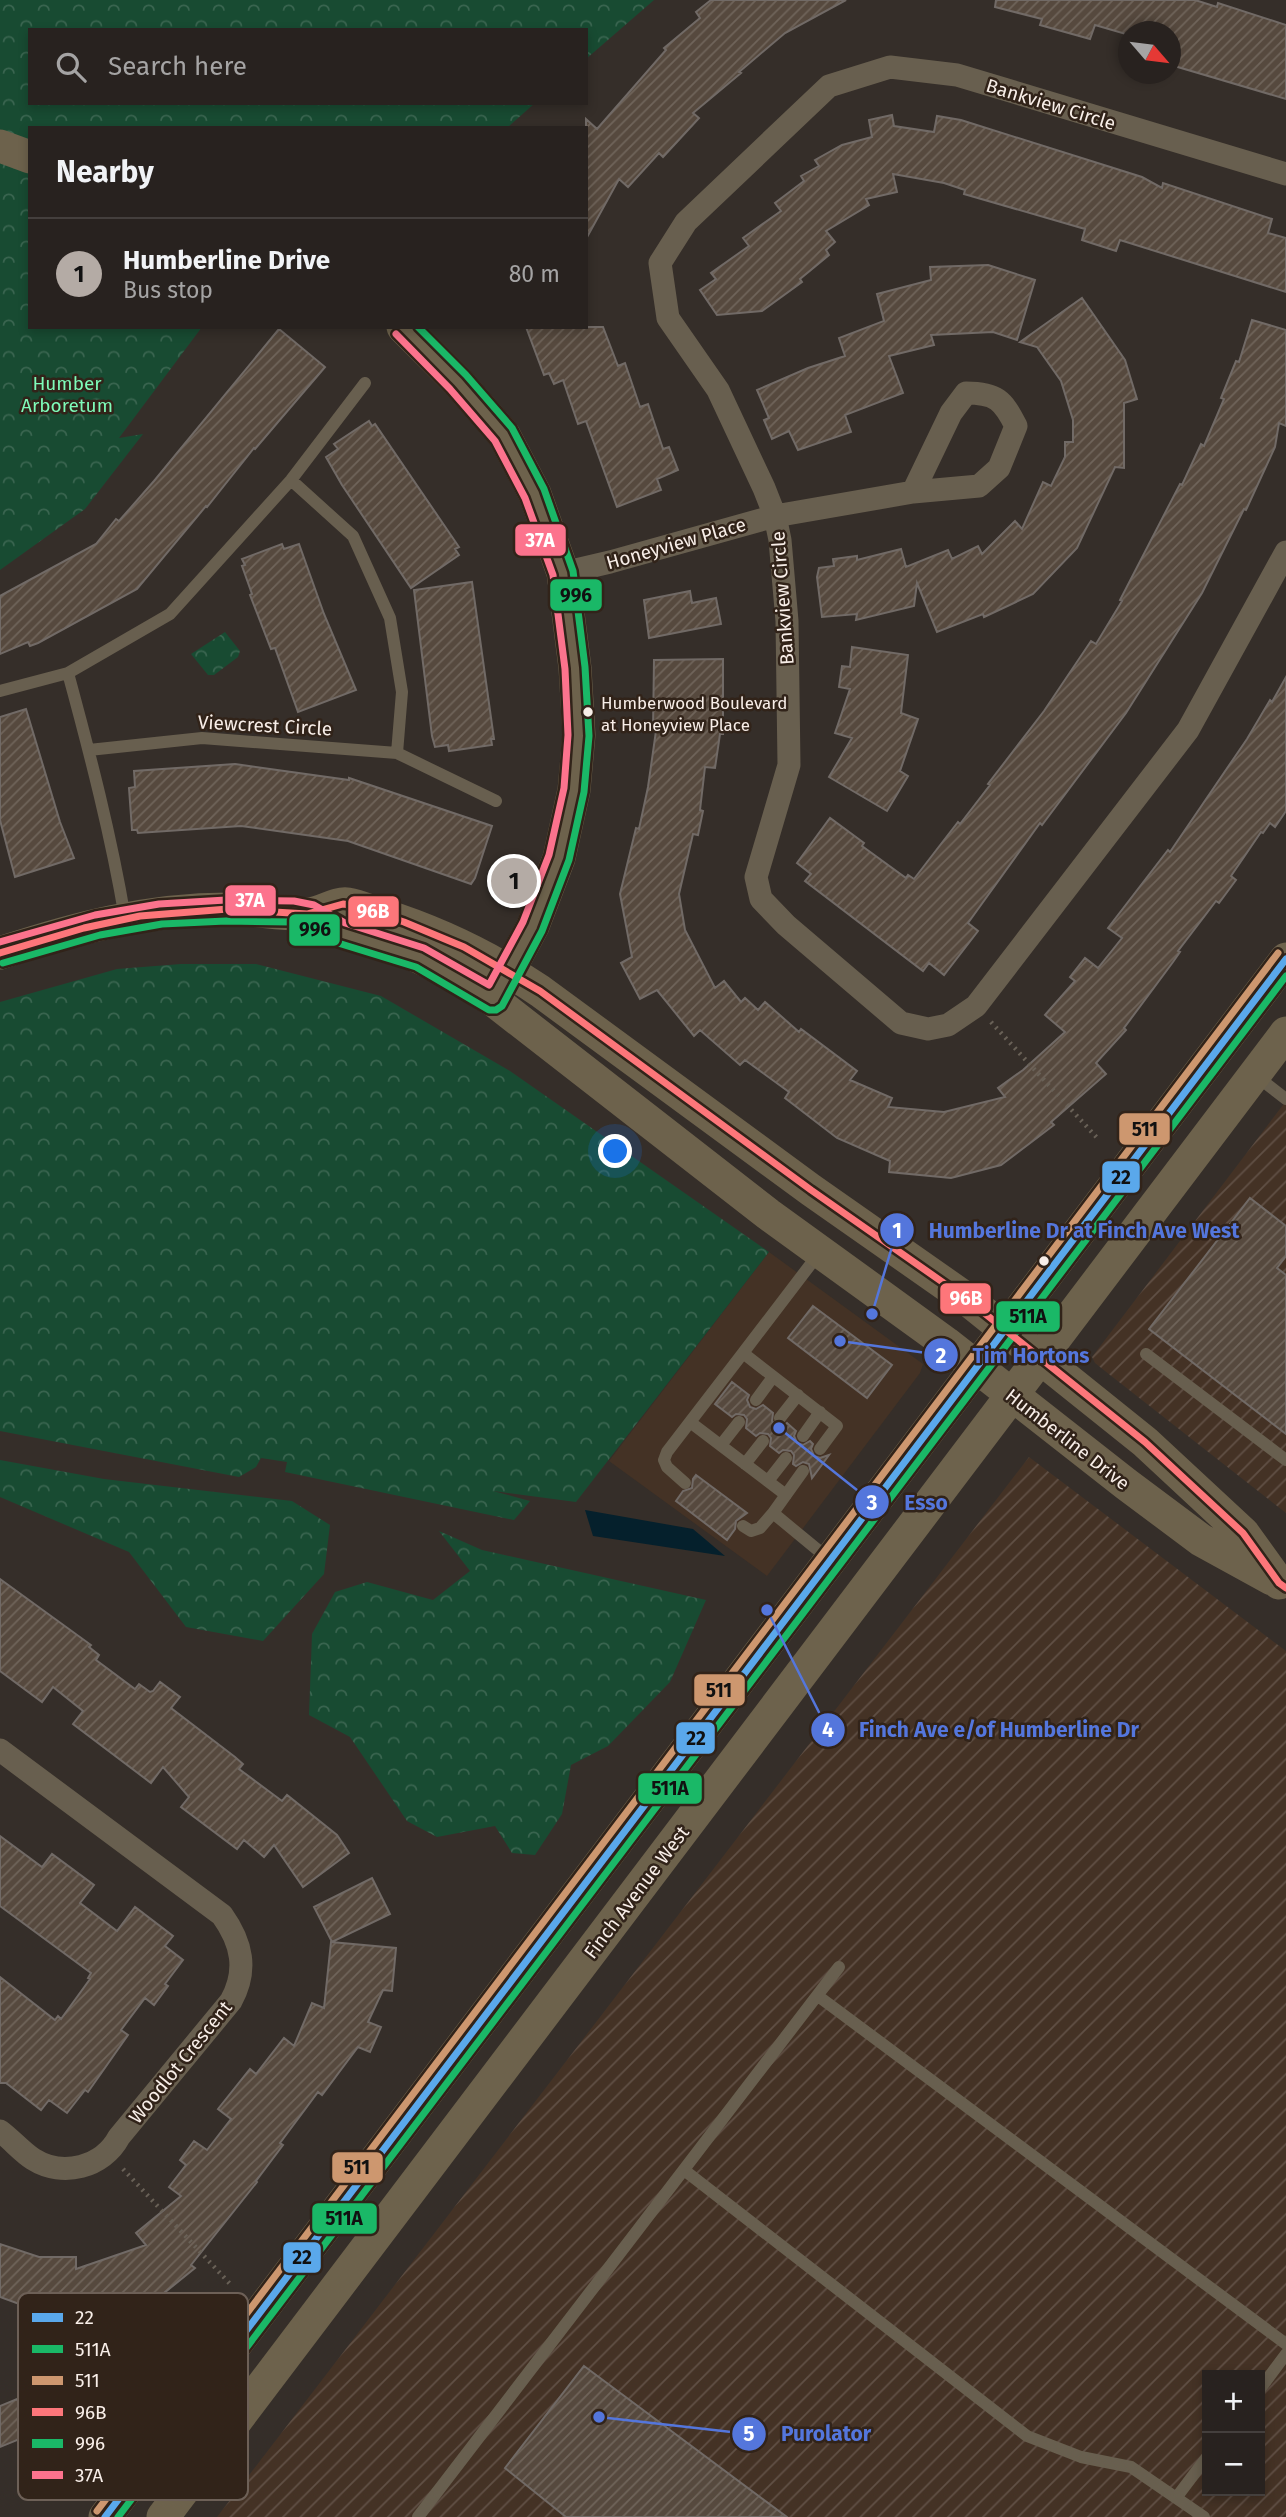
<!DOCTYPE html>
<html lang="en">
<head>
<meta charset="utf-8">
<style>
  :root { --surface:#28221f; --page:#302a28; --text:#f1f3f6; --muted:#a5a4a4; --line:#443f3d; --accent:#b4aba5 }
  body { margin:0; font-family:"Fira Sans",sans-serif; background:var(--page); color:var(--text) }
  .controls { position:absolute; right:21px; bottom:21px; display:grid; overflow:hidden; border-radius:0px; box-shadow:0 4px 10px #0003 }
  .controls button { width:63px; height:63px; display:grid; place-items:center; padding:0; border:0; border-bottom:2px solid var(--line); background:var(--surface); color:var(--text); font:35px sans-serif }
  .compass { position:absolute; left:1118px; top:21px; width:63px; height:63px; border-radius:50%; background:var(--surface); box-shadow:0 4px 10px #0003; rotate:118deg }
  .you { position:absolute; left:616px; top:1152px; width:24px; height:24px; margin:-18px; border:5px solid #fff; border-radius:50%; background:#1a73e8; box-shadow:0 0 0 10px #1a73e833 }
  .badge { display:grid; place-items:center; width:46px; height:46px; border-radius:50%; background:var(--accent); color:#111; font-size:23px; font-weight:700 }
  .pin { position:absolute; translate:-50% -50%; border:4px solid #fff; box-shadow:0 2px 7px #0006 }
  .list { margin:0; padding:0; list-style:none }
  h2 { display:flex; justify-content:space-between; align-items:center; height:91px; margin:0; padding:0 28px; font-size:30px }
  h2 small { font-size:23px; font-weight:400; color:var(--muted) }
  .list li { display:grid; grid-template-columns:46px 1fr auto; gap:21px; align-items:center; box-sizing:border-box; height:112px; padding:0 28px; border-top:2px solid var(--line) }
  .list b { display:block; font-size:26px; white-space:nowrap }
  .list p { margin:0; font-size:23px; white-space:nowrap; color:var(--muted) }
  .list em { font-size:23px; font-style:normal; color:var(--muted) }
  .icon { flex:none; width:38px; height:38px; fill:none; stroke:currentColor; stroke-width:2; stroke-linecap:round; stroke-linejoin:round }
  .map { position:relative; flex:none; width:1286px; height:2517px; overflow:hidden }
  .search { position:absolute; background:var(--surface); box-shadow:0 4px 10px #0003; left:28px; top:28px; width:560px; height:77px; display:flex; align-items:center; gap:18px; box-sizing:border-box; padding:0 24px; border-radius:0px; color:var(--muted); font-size:26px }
  .panel { position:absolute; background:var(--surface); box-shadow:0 4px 10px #0003; left:28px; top:126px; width:560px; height:203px; border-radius:0px }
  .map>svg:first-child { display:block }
  .built { fill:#443225 }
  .industrial { fill:url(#industrial-furrows); fill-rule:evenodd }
  .forest { fill:url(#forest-crowns) }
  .water { fill:#05202c }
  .building { fill:url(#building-hatch); stroke:#716a66; stroke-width:2 }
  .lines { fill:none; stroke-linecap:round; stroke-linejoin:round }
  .path { stroke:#696157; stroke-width:4.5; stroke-dasharray:2 5; stroke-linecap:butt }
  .lane { stroke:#685f4f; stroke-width:12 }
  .street { stroke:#685f4f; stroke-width:23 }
  .secondary { stroke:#6d624c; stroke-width:33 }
  .bus-1-casing { stroke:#312319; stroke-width:12 }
  .bus-2-casing { stroke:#312319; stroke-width:12 }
  .bus-3-casing { stroke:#312319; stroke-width:12 }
  .bus-4-casing { stroke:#312319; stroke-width:12 }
  .bus-5-casing { stroke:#312319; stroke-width:12 }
  .bus-6-casing { stroke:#312319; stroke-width:12 }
  .bus-1 { stroke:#5aa8eb; stroke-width:7 }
  .bus-2 { stroke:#1ab867; stroke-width:7 }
  .bus-3 { stroke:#cd976f; stroke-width:7 }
  .bus-4 { stroke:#fd767a; stroke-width:7 }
  .bus-5 { stroke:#1ab867; stroke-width:7 }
  .bus-6 { stroke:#fc738d; stroke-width:7 }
  .bus-dot { fill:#f8eee8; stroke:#312319; stroke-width:2.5 }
  .labels { text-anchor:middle; stroke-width:5; stroke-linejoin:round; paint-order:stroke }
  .bus-label { font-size:17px; fill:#f8eee8; stroke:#312319; text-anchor:start }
  .street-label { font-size:19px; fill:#f8eee8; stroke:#312319 }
  .park-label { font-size:19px; fill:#7efbb9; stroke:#312319 }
  .key { fill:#312319; stroke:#6d6057; stroke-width:2 }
  .key-label { font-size:19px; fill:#f8eee8 }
  .leader { fill:none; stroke:#5476dc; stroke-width:2.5 }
  .callout-dot { fill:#5476dc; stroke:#312319; stroke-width:2.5 }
  .mark-label { font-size:21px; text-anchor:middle; font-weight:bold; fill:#fff }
  .callout-label { font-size:21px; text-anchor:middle; font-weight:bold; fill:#5476dc; stroke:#312319; stroke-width:5; stroke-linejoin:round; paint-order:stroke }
  .line-badge { stroke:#312319; stroke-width:2.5 }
  .badge-label { font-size:19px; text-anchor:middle; font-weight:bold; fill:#fff }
  .pale-badge-label { font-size:19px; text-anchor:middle; font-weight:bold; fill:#111 }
</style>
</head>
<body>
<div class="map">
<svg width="1286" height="2517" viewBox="0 0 1286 2517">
  <defs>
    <pattern id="industrial-furrows" width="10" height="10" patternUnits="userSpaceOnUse" patternTransform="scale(1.75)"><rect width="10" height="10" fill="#443225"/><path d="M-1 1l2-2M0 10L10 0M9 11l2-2" fill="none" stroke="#605045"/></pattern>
    <pattern id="forest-crowns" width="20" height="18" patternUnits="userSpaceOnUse" patternTransform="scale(1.75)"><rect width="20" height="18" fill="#184b32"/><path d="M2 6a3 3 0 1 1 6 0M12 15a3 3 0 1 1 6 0" fill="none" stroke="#3a6550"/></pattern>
    <pattern id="building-hatch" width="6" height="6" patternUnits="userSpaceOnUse" patternTransform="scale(1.75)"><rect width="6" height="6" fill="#56493e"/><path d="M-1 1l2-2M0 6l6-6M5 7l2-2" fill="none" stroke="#6f645a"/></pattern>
  </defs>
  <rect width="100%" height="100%" fill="#352e29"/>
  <!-- built -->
  <path class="built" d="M769 1252 923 1364 920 1373 767 1576 609 1461Z"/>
  <!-- industrial -->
  <path class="industrial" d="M1286 1101V1513L1110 1375 1095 1363 1092 1357Z
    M1029 1457 1286 1651V2517H217ZM1207 2375H1260V2491H1207Z"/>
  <!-- forest -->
  <path class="forest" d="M0 0H654L586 59V30H30V103H535L507 128H30V327H202L119 438 143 434 85 509 0 570Z
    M225 632 240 651 238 657 214 675H208L191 654Z
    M181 964H256L381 996 510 1071 769 1252 576 1502 493 1491 530 1501 514 1520 285 1472 287 1462 261 1458 256 1467 239 1477 0 1431V1002L117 969Z
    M0 1460 104 1479 292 1501 330 1525 324 1574 263 1641 186 1627 129 1552 0 1497Z
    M439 1531 482 1550 706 1600 670 1682 608 1746 571 1765 562 1814 535 1855 512 1853 495 1826 437 1837 407 1821 350 1737 309 1715 312 1634 335 1592 367 1582 433 1600 470 1571Z"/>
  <!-- water -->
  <path class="water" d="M585 1510 693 1529 725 1556 593 1536Z"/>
  <!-- building -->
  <path class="building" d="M711 0H846L785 33 739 72 741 73 693 113 699 118 663 157 659 153 628 187 619 179 586 239V119L597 129 666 50 664 48 700 18 696 12Z
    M996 0H1195L1217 7 1218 3 1286 25V99L1171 65 1176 49 1171 47V32H1129V35L1095 25 1090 39 1040 25 1042 19 995 7Z
    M892 115 894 126 934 132 937 116 961 120 1142 177 1162 188 1163 183 1272 219 1268 233 1286 238V292L1120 240 1116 251 1082 240 1085 229 964 194 965 190 944 183 893 174 897 192 866 199 869 205 826 231 835 242 826 250 829 255 800 279 802 282 762 311 717 315 700 290 716 279 711 273 749 246 743 238 781 211 775 203 804 181 801 176 819 166 815 160 842 145 872 137 869 120Z
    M988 265 1035 280 1017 340 993 332 931 335 934 345 889 356 903 393 845 415 851 432 798 450 789 431 772 439 764 420 769 418 757 390 808 368 845 356 839 338 884 321 877 294 931 280 930 267Z
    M1082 298 1125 360 1137 399 1124 403V468L1115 467 1077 548 1033 594 984 617 983 614 937 632 917 583 914 606 856 620 857 614 822 617 817 577 819 568 834 566 833 559 857 556V560L901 549 906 567 948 550 952 559 978 546 982 554 1015 521 1022 529 1043 482 1051 486 1065 457V442H1073V420L1061 381 1037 347 1020 342Z
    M1252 320 1286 330V426L1279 423 1275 447 1246 510 1244 509 1202 593 1126 713 1042 825 1040 823 968 923 978 931 944 975 929 963 923 971 805 881 811 874 797 863 830 818 864 843 862 846 906 878 908 875 914 879 958 822 960 824 990 785 988 784 1044 711 1091 641 1096 644 1122 601 1120 600 1180 484 1182 485 1201 444 1204 446 1224 399 1221 398 1236 361 1239 362Z
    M526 327H603L618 366 625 363 640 407 648 404 663 449 669 447 678 470 657 479 661 490 617 507 586 421 578 424 563 380 554 384 549 373 544 375Z
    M279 329 325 367 255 449 254 448 207 507 206 506 137 589 38 643 30 646 28 642 0 654V596L96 544 116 519 119 521 154 481Z
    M369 421 372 426 375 424 459 547 455 549 459 555 411 588 342 485 326 457 338 449 334 444Z
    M282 544 284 549 299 544 324 614 356 690 298 712 275 648 271 649 250 595 252 594 242 566 245 565 242 559Z
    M472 582 494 739H491L492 745 449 751 448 745 435 747 432 736 414 590Z
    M690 591 692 603 716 598 721 624 649 638 644 600Z
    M852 647 908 655 901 713 918 719 900 771 908 776 887 811 829 777 852 738 835 733 850 689 839 687 842 666 850 667Z
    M723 659V734H720L715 768 705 767 700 810 703 811 698 835 693 834 679 894 685 930 715 988 724 981 741 1002 745 998 758 1010 765 1002 799 1032 801 1029 857 1071 850 1080 892 1098 888 1107 944 1112 1005 1097 998 1088 1023 1070 1065 1032 1045 1015 1075 981 1070 977 1085 958 1098 968 1122 938 1108 928 1168 850 1170 852 1247 739 1270 700 1272 702 1286 677V811L1275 827 1270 823 1263 833 1261 832 1231 876 1236 880 1219 903 1216 901 1178 951 1180 952 1173 962 1124 1028 1126 1030 1096 1063 1106 1074 1051 1122 1054 1125 1001 1165 951 1178 889 1172 890 1161 837 1138 785 1098 789 1092 745 1060 740 1065 700 1030 694 1036 657 990 640 999 621 963 632 957 620 894 636 828 639 829 648 787 656 731H653L654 660Z
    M26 709 60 822 74 858 15 877 0 820V717Z
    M235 764 349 780V778L492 826 475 878 471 884 348 841 241 826 138 833 137 830H132L129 788 135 787 134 771Z
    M1250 1198 1286 1226V1256L1277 1268 1286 1275V1434L1149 1329Z
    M813 1306 892 1365 867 1398 788 1338Z
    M732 1382 749 1395 747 1400 750 1407 756 1409 763 1405 773 1413 772 1421 775 1425 783 1426 787 1423 796 1431 794 1436 797 1443 803 1445 810 1441 813 1444 811 1449 814 1456 820 1458 829 1455 812 1478 809 1464 803 1462 796 1466 793 1464 794 1455 791 1451 783 1450 779 1453 770 1446 771 1438 768 1434 760 1433 756 1436 746 1428 747 1419 744 1415 736 1414 732 1417 715 1404Z
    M696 1475 747 1513 736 1521 735 1529 727 1540 676 1501 683 1491 692 1488 693 1479Z
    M0 1579 91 1645 89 1647 99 1655 96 1660 135 1689 139 1684 150 1692 153 1691 160 1682 180 1697 171 1708 235 1757 243 1764 239 1769 282 1801 287 1795 337 1835 349 1853 303 1887 274 1845 264 1857 244 1840 237 1849 181 1807 189 1797 163 1767 151 1783 73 1724 83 1711 53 1687 42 1702 0 1671Z
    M0 1836 42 1867 52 1854 94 1885 80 1903 117 1931 135 1907 173 1936 165 1946 183 1960 165 1984 168 1986 154 2005 145 1998 121 2030 128 2035 88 2092 85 2090 67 2113 49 2100 41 2110 6 2083H0V1977L55 2020 58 2016 61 2019 90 1979 88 1978 91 1973 0 1906Z
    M372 1878 390 1914 332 1942 314 1907Z
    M331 1942 396 1948 392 1991 383 1990 368 2022 381 2027 370 2052 358 2047 322 2095 318 2092 280 2143 283 2145 256 2181 257 2182 191 2265 195 2268 143 2310 145 2315 100 2330 32 2329 33 2309 0 2297V2244L39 2257H76V2269L146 2245 136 2233 181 2196 169 2187 186 2165 180 2160 194 2141 207 2150 231 2119 218 2109 250 2069 256 2074 284 2038 294 2046 312 2003 324 2008Z
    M584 2366 787 2517H566L505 2468Z
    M17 2399 32 2434 0 2447V2406Z"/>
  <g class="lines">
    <!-- path -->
    <path class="path" d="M991 1022 1099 1140
      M123 2169 232 2286"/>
    <!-- lane -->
    <path class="lane" d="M291 480 353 536 390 618 402 692 397 753
      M68 673C90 754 111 835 125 918
      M0 691 68 673 170 614 291 480 365 383
      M89 750 202 738 397 753 496 801
      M1255 1075 1286 1099
      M820 1252 743 1353 837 1426 820 1449
      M743 1353 690 1422 786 1495
      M1146 1354 1286 1460
      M756 1400 773 1377
      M780 1418 798 1395
      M803 1436 820 1412
      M721 1445 739 1422
      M745 1464 763 1441
      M803 1471 773 1513 830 1560
      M768 1481 786 1458
      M685 1483 667 1467 664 1460 667 1452 690 1422
      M743 1526 751 1531 760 1528 773 1513
      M818 1996 1286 2344
      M684 2170 1027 2436 1081 2457 1131 2467 1204 2517
      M1260 2389 1286 2354
      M1176 2498 1207 2457
      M418 2517 839 1967"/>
    <!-- street -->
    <path class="street" d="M1286 174 957 75 890 67 829 86 686 222 660 263 668 318 718 390 764 488 775 516 780 540 787 621 789 765 756 877 761 899 786 925 901 1023 928 1029 948 1025 976 1006 1188 730 1286 552
      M563 573 610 562 775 516 913 492 979 486 999 468 1016 426C1003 400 996 393 966 393L951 413 913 492
      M0 1750 222 1915C242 1943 248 1970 231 2001L119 2137C103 2167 63 2178 33 2159 22 2152 11 2139 0 2131"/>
    <!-- secondary -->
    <path class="secondary" d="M0 146 30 157
      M403 327 458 382 504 435 535 494 563 573 575 668 579 735 574 790 559 858 533 926 498 991
      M309 914 334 930 408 952 444 969 493 1000 768 1214 946 1343 1126 1484 1201 1540 1272 1579
      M0 953C75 928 148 909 228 909 254 909 281 915 307 914 321 914 335 902 348 904 360 906 372 912 383 915 440 933 491 958 540 991L811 1190 968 1300 1145 1442 1243 1533 1279 1583
      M105 2517 1286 959
      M163 2517 1286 1033"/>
    <!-- bus-1 casing -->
    <g class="bus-1-casing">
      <path id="bus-1" d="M105 2517 1286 959"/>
    </g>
    <!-- bus-2 casing -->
    <g class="bus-2-casing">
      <path id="bus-2" d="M118 2517 1286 976"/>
    </g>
    <!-- bus-3 casing -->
    <g class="bus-3-casing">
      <path id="bus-3" d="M97 2511 1278 953"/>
    </g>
    <!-- bus-4 casing -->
    <g class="bus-4-casing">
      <path id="bus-4" d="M0 953 84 928 140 916 228 909 307 914 343 904 357 906 404 922 464 947 540 991 811 1190 968 1300 1145 1442 1243 1533 1279 1583 1286 1588"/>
    </g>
    <!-- bus-5 casing -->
    <g class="bus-5-casing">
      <path id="bus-5" d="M3 963 100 935 162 924 226 921 291 922 308 926 338 943 416 967 489 1010H496L502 1006 542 931 569 860 584 792 589 736 585 667 573 571 544 489 512 428 466 375 418 327"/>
    </g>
    <!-- bus-6 casing -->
    <g class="bus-6-casing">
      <path id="bus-6" d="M0 942 95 915 159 904 226 900 294 901 314 905 345 923 424 948 489 985 523 922 549 855 564 788 568 735 565 669 553 575 525 498 495 441 450 389 396 334"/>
    </g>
    <!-- bus-1 -->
    <use href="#bus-1" class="bus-1"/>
    <!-- bus-2 -->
    <use href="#bus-2" class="bus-2"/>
    <!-- bus-3 -->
    <use href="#bus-3" class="bus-3"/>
    <!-- bus-4 -->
    <use href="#bus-4" class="bus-4"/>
    <!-- bus-5 -->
    <use href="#bus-5" class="bus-5"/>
    <!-- bus-6 -->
    <use href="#bus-6" class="bus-6"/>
  </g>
  <!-- markers -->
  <g class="bus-dot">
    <circle cx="588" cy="712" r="6"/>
    <circle cx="1044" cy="1261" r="6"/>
  </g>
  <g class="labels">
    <!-- bus labels -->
    <g class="bus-label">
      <text x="601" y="709">Humberwood Boulevard<tspan x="601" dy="22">at Honeyview Place</tspan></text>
    </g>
    <!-- street labels -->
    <g class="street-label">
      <text transform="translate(1051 104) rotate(17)" y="7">Bankview Circle</text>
      <text transform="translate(676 543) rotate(-16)" y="7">Honeyview Place</text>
      <text transform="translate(782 598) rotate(-94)" y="7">Bankview Circle</text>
      <text transform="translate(265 725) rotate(3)" y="7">Viewcrest Circle</text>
      <text transform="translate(1068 1439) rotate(38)" y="7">Humberline Drive</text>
      <text transform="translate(636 1892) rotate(-53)" y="7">Finch Avenue West</text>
      <text transform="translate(180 2062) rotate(-51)" y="7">Woodlot Crescent</text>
    </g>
    <!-- park labels -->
    <g class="park-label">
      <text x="67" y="390">Humber<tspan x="67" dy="22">Arboretum</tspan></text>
    </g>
  </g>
  <!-- legend -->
  <rect x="18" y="2293" width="230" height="207" rx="10" class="key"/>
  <rect x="32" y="2313" width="31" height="9" fill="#5aa8eb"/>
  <rect x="32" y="2345" width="31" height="8" fill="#1ab867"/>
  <rect x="32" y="2376" width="31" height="9" fill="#cd976f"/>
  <rect x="32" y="2408" width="31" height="8" fill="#fd767a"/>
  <rect x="32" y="2439" width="31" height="9" fill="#1ab867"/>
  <rect x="32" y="2471" width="31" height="8" fill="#fc738d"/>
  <g class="key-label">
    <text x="75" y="2324">22</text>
    <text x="75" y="2356">511A</text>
    <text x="75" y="2387">511</text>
    <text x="75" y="2419">96B</text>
    <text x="75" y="2450">996</text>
    <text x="75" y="2482">37A</text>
  </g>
  <!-- callouts -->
  <path class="leader" d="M872 1314L897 1230M840 1341L941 1355M779 1428L872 1502M767 1610L828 1730M599 2417L749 2434"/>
  <g class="callout-dot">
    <circle cx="872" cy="1314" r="7"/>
    <circle cx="840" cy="1341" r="7"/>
    <circle cx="779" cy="1428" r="7"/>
    <circle cx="767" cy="1610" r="7"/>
    <circle cx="599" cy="2417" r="7"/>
    <circle cx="897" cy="1230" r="18"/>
    <circle cx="941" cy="1355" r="18"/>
    <circle cx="872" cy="1502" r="18"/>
    <circle cx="828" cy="1730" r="18"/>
    <circle cx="749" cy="2434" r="18"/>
  </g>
  <g class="mark-label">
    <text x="897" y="1238">1</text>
    <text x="941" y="1363">2</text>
    <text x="872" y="1510">3</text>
    <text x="828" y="1737">4</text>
    <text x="749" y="2441">5</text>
  </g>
  <g class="callout-label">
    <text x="1084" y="1238">Humberline Dr at Finch Ave West</text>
    <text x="1031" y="1363">Tim Hortons</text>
    <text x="926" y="1510">Esso</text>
    <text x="999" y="1737">Finch Ave e/of Humberline Dr</text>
    <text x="826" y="2441">Purolator</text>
  </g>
  <g class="line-badge">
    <rect x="514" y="523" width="53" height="34" rx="7" fill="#fc738d"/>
    <rect x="549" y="578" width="54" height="34" rx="7" fill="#1ab867"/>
    <rect x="224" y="884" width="53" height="33" rx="7" fill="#fc738d"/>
    <rect x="347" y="895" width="53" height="33" rx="7" fill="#fd767a"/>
    <rect x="288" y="913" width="53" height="34" rx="7" fill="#1ab867"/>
    <rect x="1118" y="1112" width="53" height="34" rx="7" fill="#cd976f"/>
    <rect x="1101" y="1160" width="40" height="34" rx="7" fill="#5aa8eb"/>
    <rect x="939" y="1282" width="53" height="33" rx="7" fill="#fd767a"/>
    <rect x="995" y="1300" width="66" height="33" rx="7" fill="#1ab867"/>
    <rect x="693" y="1673" width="53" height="34" rx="7" fill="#cd976f"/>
    <rect x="675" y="1721" width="41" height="34" rx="7" fill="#5aa8eb"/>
    <rect x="637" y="1772" width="66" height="33" rx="7" fill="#1ab867"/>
    <rect x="331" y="2151" width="53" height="33" rx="7" fill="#cd976f"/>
    <rect x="311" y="2202" width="67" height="33" rx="7" fill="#1ab867"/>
    <rect x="282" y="2241" width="40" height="33" rx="7" fill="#5aa8eb"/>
  </g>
  <g class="badge-label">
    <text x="540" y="547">37A</text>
    <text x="250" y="907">37A</text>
    <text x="373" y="918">96B</text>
    <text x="966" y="1305">96B</text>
  </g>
  <g class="pale-badge-label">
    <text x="576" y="602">996</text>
    <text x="315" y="936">996</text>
    <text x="1145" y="1136">511</text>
    <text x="1121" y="1184">22</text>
    <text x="1028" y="1323">511A</text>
    <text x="719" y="1697">511</text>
    <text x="696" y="1745">22</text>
    <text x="670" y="1795">511A</text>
    <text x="357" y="2174">511</text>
    <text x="344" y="2225">511A</text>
    <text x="302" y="2264">22</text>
  </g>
</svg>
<div class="controls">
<button>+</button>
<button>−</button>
</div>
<svg class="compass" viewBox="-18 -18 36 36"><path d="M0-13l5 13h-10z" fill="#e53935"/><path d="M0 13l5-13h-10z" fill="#a5a4a4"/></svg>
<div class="you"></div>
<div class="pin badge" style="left:514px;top:881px">1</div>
<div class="search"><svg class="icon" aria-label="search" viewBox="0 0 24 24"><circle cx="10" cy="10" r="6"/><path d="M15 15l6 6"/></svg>Search here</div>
<section class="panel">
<h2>Nearby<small></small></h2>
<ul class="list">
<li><span class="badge">1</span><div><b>Humberline Drive</b><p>Bus stop</p></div><em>80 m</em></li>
</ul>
</section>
</div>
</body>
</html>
